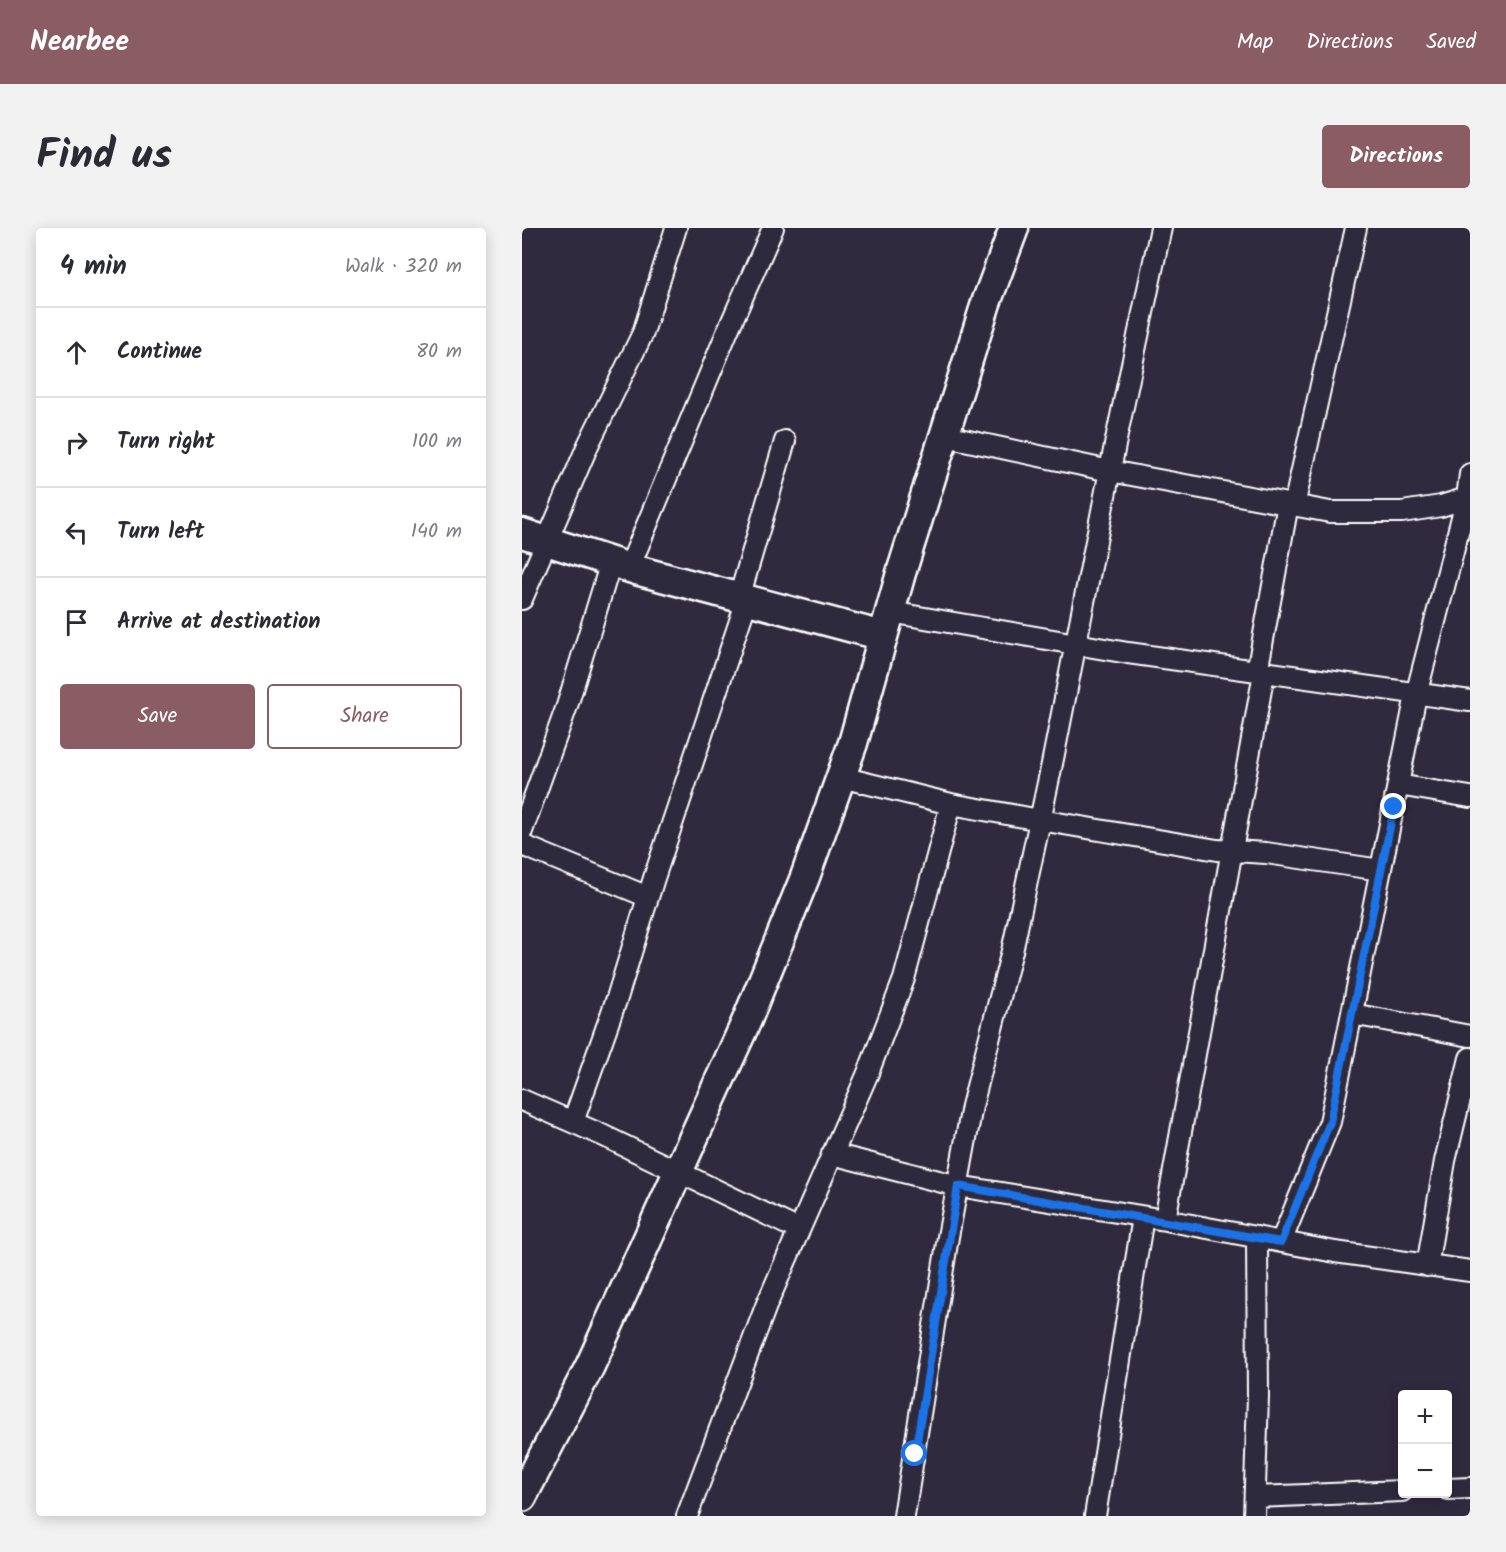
<!DOCTYPE html>
<html lang="en">
<head>
<meta charset="utf-8">
<style>
  :root { --surface:#fff; --page:#f2f2f3; --text:#2b2b33; --muted:#7c7c81; --line:#e1e1e2; --accent:#8a5d65 }
  body { margin:0; font-family:Kalam,sans-serif; background:var(--page); color:var(--text) }
  .controls { position:absolute; right:18px; bottom:18px; display:grid; overflow:hidden; border-radius:6px; box-shadow:0 3px 15px #0003 }
  .controls button { width:54px; height:54px; display:grid; place-items:center; padding:0; border:0; border-bottom:2px solid var(--line); background:var(--surface); color:var(--text); font:30px sans-serif }
  .stop { position:absolute; width:18px; height:18px; margin:-14px; border:4px solid #1a73e8; border-radius:50%; background:#fff }
  .stop.end { background:#1a73e8; border-color:#fff; box-shadow:0 2px 6px #0008 }
  .list { margin:0; padding:0; list-style:none }
  h2 { display:flex; justify-content:space-between; align-items:center; height:78px; margin:0; padding:0 24px; font-size:26px }
  h2 small { font-size:20px; font-weight:400; color:var(--muted) }
  .list li { display:grid; grid-template-columns:39px 1fr auto; gap:18px; align-items:center; box-sizing:border-box; height:90px; padding:0 24px; border-top:2px solid var(--line) }
  .list b { display:block; font-size:22px; white-space:nowrap }
  .list em { font-size:20px; font-style:normal; color:var(--muted) }
  .actions { display:flex; gap:12px; padding:18px 24px }
  .actions a { flex:1; padding:14px 0; border:2px solid var(--accent); border-radius:6px; text-align:center; font-size:21px; color:var(--accent) }
  .actions .main { background:var(--accent); color:#fff }
  .icon { flex:none; width:33px; height:33px; fill:none; stroke:currentColor; stroke-width:2; stroke-linecap:round; stroke-linejoin:round }
  .map { position:relative; flex:none; width:948px; height:1288px; overflow:hidden; border-radius:6px }
  header { display:flex; align-items:center; gap:36px; box-sizing:border-box; height:84px; padding:0 30px; background:var(--accent); color:#fff }
  header strong { font-size:28px }
  nav { display:flex; gap:33px; margin-inline-start:auto; font-size:21px }
  .intro { display:flex; align-items:center; justify-content:space-between; box-sizing:border-box; height:144px; padding:0 36px }
  h1 { margin:0; font-size:42px }
  .button { padding:15px 27px; border-radius:6px; background:var(--accent); color:#fff; font-size:21px; font-weight:700 }
  main { display:flex; gap:36px; padding:0 36px }
  aside { flex:1; background:var(--surface); border-radius:6px; box-shadow:0 3px 15px #0003 }
  .map>svg:first-child { display:block }
  .lines { fill:none; stroke-linecap:round; stroke-linejoin:round }
  .street-casing { stroke:#fff; stroke-width:24 }
  .secondary-casing { stroke:#fff; stroke-width:33 }
  .street { stroke:#2f2a3d; stroke-width:20 }
  .secondary { stroke:#2f2a3d; stroke-width:28 }
  .route { stroke:#1a73e8; stroke-width:8 }
</style>
</head>
<body>
<header>
<strong>Nearbee</strong>
<nav><a>Map</a><a>Directions</a><a>Saved</a></nav>
</header>
<div class="intro"><h1>Find us</h1><a class="button">Directions</a></div>
<main>
<aside>
<h2>4 min<small>Walk · 320 m</small></h2>
<ul class="list">
<li><svg class="icon" aria-label="ahead" viewBox="0 0 24 24"><path d="M12 20V5M6 11l6-6 6 6"/></svg><div><b>Continue</b></div><em>80 m</em></li>
<li><svg class="icon" aria-label="right" viewBox="0 0 24 24"><path d="M7 20v-9h11M14 6l5 5-5 5"/></svg><div><b>Turn right</b></div><em>100 m</em></li>
<li><svg class="icon" aria-label="left" viewBox="0 0 24 24"><path d="M17 20v-9H6M10 6l-5 5 5 5"/></svg><div><b>Turn left</b></div><em>140 m</em></li>
<li><svg class="icon" aria-label="arrive" viewBox="0 0 24 24"><path d="M6 21V4h12l-3 4 3 4H6"/></svg><div><b>Arrive at destination</b></div></li>
</ul>
<div class="actions"><a class="main">Save</a><a>Share</a></div>
</aside>
<div class="map">
<svg width="948" height="1288" viewBox="0 0 948 1288">
  <rect width="100%" height="100%" fill="#2f2a3d"/>
  <filter id="ink" filterUnits="userSpaceOnUse"><feTurbulence type="fractalNoise" baseFrequency=".0167" numOctaves="2"/><feDisplacementMap in="SourceGraphic" scale="12" xChannelSelector="R" yChannelSelector="G"/><feConvolveMatrix kernelMatrix="1 2 1 2 8 2 1 2 1" color-interpolation-filters="sRGB"/></filter>
  <g filter="url(#ink)">
    <g class="lines">
      <!-- street casing -->
      <g class="street-casing">
        <path id="street" d="M423 208 588 243 808 284H880L919 278 948 269
          M772 278 834 0
          M107 340 206 102 251 0
          M217 370 263 213
          M0 371 66 217 121 105 154 0
          M368 384 606 425 948 473
          M735 444 766 276
          M319 549 429 576 518 592 695 622 744 625 859 642
          M876 557 948 569
          M0 603 45 478 89 334
          M0 617 126 669
          M830 786 948 808
          M0 872 80 907 277 1002
          M51 894 95 770 132 650 225 372
          M310 926 436 958 643 992 813 1024 948 1043
          M643 992 742 445
          M759 1014 808 894 894 467 945 270 948 246
          M905 1038 923 933 948 830
          M926 1261 948 1260
          M733 1269 880 1263
          M165 1288 244 1078 346 845 382 751 429 576
          M382 1288 426 1009 450 878 491 719 530 536 595 207 639 0
          M573 1288 621 989
          M732 1288 736 1168 735 1009"/>
      </g>
      <!-- secondary casing -->
      <g class="secondary-casing">
        <path id="secondary" d="M0 305 114 342 361 408
          M0 1269 68 1138 225 792 283 649 331 515 379 345 464 75 492 0"/>
      </g>
      <!-- street -->
      <use href="#street" class="street"/>
      <!-- secondary -->
      <use href="#secondary" class="secondary"/>
    </g>
  </g>
  <g class="lines" filter="url(#ink)">
    <!-- route -->
    <path class="route" d="M393 1226 436 958 759 1014 808 894 872 579"/>
  </g>
</svg>
<div class="controls">
<button>+</button>
<button>−</button>
</div>
<div class="stop" style="left:393px;top:1226px"></div>
<div class="stop end" style="left:872px;top:579px"></div>
</div>
</main>
</body>
</html>
